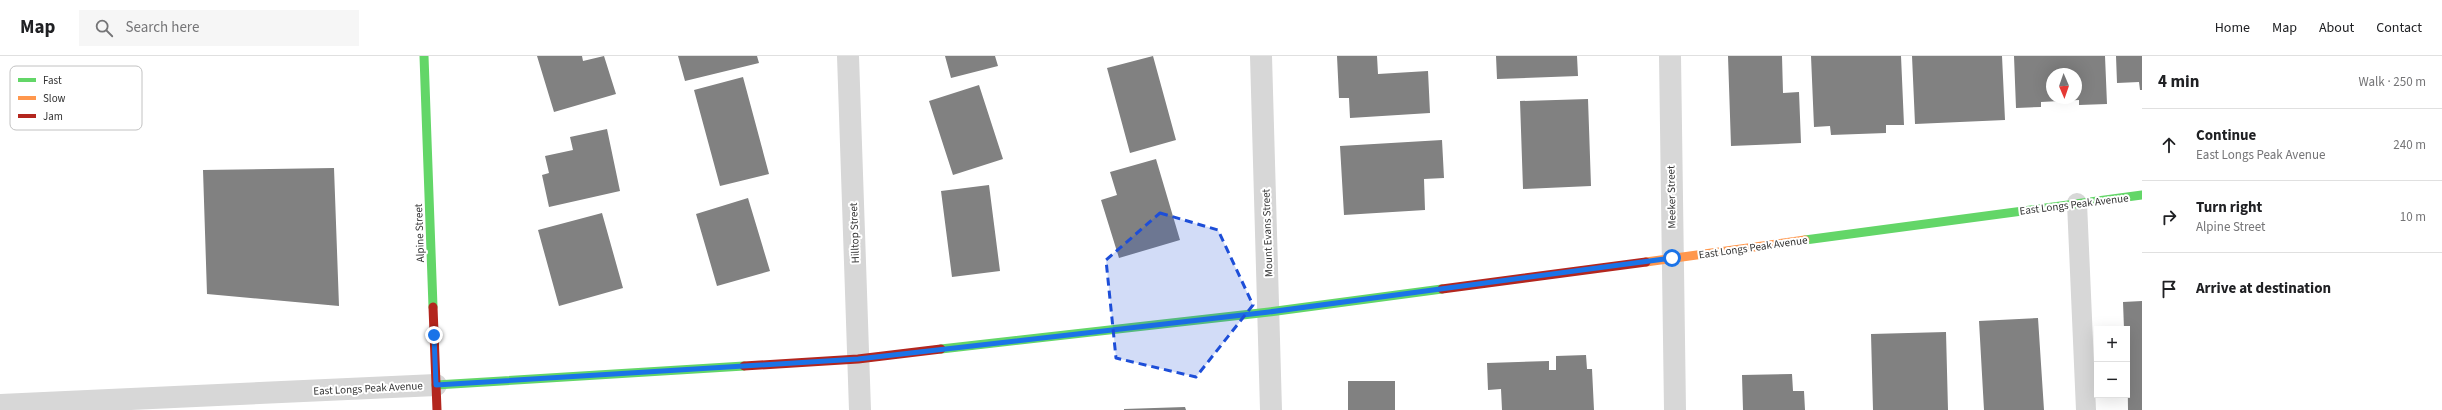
<!DOCTYPE html>
<html lang="en">
<head>
<meta charset="utf-8">
<style>
  :root { --surface:#fff; --page:#f6f6f6; --text:#202124; --muted:#757577; --line:#e0e0e0 }
  body { margin:0; font-family:"Source Sans 3",sans-serif; background:var(--page); color:var(--text) }
  .controls { position:absolute; right:12px; bottom:12px; display:grid; overflow:hidden; border-radius:0px; box-shadow:0 4px 16px #0002 }
  .controls button { width:36px; height:36px; display:grid; place-items:center; padding:0; border:0; border-bottom:1px solid var(--line); background:var(--surface); color:var(--text); font:20px sans-serif }
  .compass { position:absolute; left:2046px; top:12px; width:36px; height:36px; border-radius:50%; background:var(--surface); box-shadow:0 4px 16px #0002; rotate:178deg }
  .stop { position:absolute; width:12px; height:12px; margin:-9px; border:3px solid #1a73e8; border-radius:50%; background:#fff }
  .stop.end { background:#1a73e8; border-color:#fff; box-shadow:0 1px 4px #0008 }
  .list { margin:0; padding:0; list-style:none }
  h2 { display:flex; justify-content:space-between; align-items:center; height:52px; margin:0; padding:0 16px; font-size:17px }
  h2 small { font-size:13px; font-weight:400; color:var(--muted) }
  .list li { display:grid; grid-template-columns:26px 1fr auto; gap:12px; align-items:center; box-sizing:border-box; height:72px; padding:0 16px; border-top:1px solid var(--line) }
  .list b { display:block; font-size:15px; white-space:nowrap }
  .list p { margin:0; font-size:13px; white-space:nowrap; color:var(--muted) }
  .list em { font-size:13px; font-style:normal; color:var(--muted) }
  .icon { flex:none; width:22px; height:22px; fill:none; stroke:currentColor; stroke-width:2; stroke-linecap:round; stroke-linejoin:round }
  .map { position:relative; flex:none; width:2142px; height:354px; overflow:hidden }
  header { display:flex; align-items:center; gap:24px; box-sizing:border-box; height:56px; padding:0 20px; background:var(--surface); border-bottom:1px solid var(--line) }
  header strong { font-size:19px }
  nav { display:flex; gap:22px; margin-inline-start:auto; font-size:14px }
  .search { width:280px; height:36px; background:var(--page); display:flex; align-items:center; gap:10px; box-sizing:border-box; padding:0 14px; border-radius:0px; color:var(--muted); font-size:15px }
  main { display:flex }
  aside { flex:1; background:var(--surface) }
  .map>svg:first-child { display:block }
  .building { fill:#818181; fill-rule:evenodd }
  .lines { fill:none; stroke-linecap:round; stroke-linejoin:round }
  .lane { stroke:#d7d7d7; stroke-width:20 }
  .street { stroke:#d7d7d7; stroke-width:22 }
  .fast { stroke:#63d668; stroke-width:9 }
  .slow { stroke:#ff974d; stroke-width:9 }
  .jam { stroke:#b3261e; stroke-width:9 }
  .route { stroke:#1a73e8; stroke-width:5 }
  .marked { fill:#1d4ed8; fill-opacity:0.2; stroke:#1d4ed8; stroke-width:3; stroke-dasharray:8 5; stroke-linejoin:round }
  .labels { text-anchor:middle; stroke-width:4; stroke-linejoin:round; paint-order:stroke }
  .street-label { font-size:11px; fill:#333; stroke:#fff }
  .key { fill:#fff; stroke:#c2c2c2; stroke-width:1 }
  .key-label { font-size:11px; fill:#333 }
</style>
</head>
<body>
<header>
<strong>Map</strong>
<div class="search"><svg class="icon" aria-label="search" viewBox="0 0 24 24"><circle cx="10" cy="10" r="6"/><path d="M15 15l6 6"/></svg>Search here</div>
<nav><a>Home</a><a>Map</a><a>About</a><a>Contact</a></nav>
</header>
<main>
<div class="map">
<svg width="2142" height="354" viewBox="0 0 2142 354">
  <rect width="100%" height="100%" fill="#fff"/>
  <!-- building -->
  <path class="building" d="M537 0H582L583 5 604 0 616 38 554 56Z
    M678 0H757L759 7 685 25Z
    M945 0H995L998 10 951 22Z
    M1153 0 1176 84 1130 97 1107 12Z
    M1337 0H1377L1378 18 1428 15 1430 57 1350 62 1349 42H1339Z
    M1496 0H1577L1578 20 1497 23Z
    M1728 0H1782L1783 37 1799 36 1801 87 1731 90Z
    M1811 0H1901L1904 69H1886V77L1831 79 1830 70 1814 71Z
    M1912 0H2002L2005 64 1915 68Z
    M2014 0H2105L2107 48 2079 49V44L2041 46V51L2016 52ZM2052 18H2076V42H2052Z
    M2116 0H2142V34H2140L2139 26 2117 27Z
    M743 21 769 118 720 130 694 34Z
    M979 29 1003 103 953 119 929 45Z
    M1588 43 1591 130 1523 133 1520 45Z
    M607 73 620 135 549 151 542 119 549 117 545 100 573 94 570 81Z
    M1442 84 1444 122 1424 123 1425 154 1344 159 1340 90Z
    M1156 103 1180 184 1119 202 1101 144 1117 139 1110 116Z
    M334 112 339 250 207 238 203 114Z
    M989 129 1000 215 952 221 941 135Z
    M748 142 770 215 717 230 696 158Z
    M602 157 623 232 559 250 538 174Z
    M2142 245V354H2128L2127 273H2124L2123 246Z
    M2038 262 2044 354H1984L1979 265Z
    M1946 276 1948 354H1873L1871 278Z
    M1586 299 1587 313H1592L1594 354H1502L1501 333 1488 334 1487 307 1549 305V314H1556V300Z
    M1792 318 1793 335H1804L1805 354H1743L1742 319Z
    M1348 325H1395V354H1348Z
    M1185 351 1186 354H1124V353Z"/>
  <g class="lines">
    <!-- lane -->
    <path class="lane" d="M2077 147 2086 354"/>
    <!-- street -->
    <path class="street" d="M848 0 860 354
      M1261 0 1271 354
      M1670 0 1675 354
      M0 349 436 329"/>
    <!-- fast -->
    <path class="fast" d="M424 0 433 251
      M1805 184 2142 139
      M941 293 1269 256 1442 233
      M436 329 744 310"/>
    <!-- slow -->
    <path class="slow" d="M1646 206 1805 184"/>
    <!-- jam -->
    <path class="jam" d="M1442 233 1646 206
      M433 251 437 354
      M744 310 858 303 941 293"/>
  </g>
  <g class="lines">
    <!-- route -->
    <path class="route" d="M434 279 436 329 858 303 1269 256 1672 202"/>
  </g>
  <!-- marked area -->
  <path class="marked" d="M1160 157 1218 174 1253 249 1196 321 1116 302 1106 204Z"/>
  <g class="labels">
    <!-- street labels -->
    <g class="street-label">
      <text transform="translate(1671 141) rotate(-91)" y="4">Meeker Street</text>
      <text transform="translate(2074 148) rotate(-7)" y="4">East Longs Peak Avenue</text>
      <text transform="translate(419 177) rotate(-92)" y="4">Alpine Street</text>
      <text transform="translate(854 177) rotate(-92)" y="4">Hilltop Street</text>
      <text transform="translate(1267 177) rotate(-92)" y="4">Mount Evans Street</text>
      <text transform="translate(1753 191) rotate(-8)" y="4">East Longs Peak Avenue</text>
      <text transform="translate(368 332) rotate(-3)" y="4">East Longs Peak Avenue</text>
    </g>
  </g>
  <!-- legend -->
  <rect x="10" y="10" width="132" height="64" rx="6" class="key"/>
  <rect x="18" y="22" width="18" height="4" fill="#63d668"/>
  <rect x="18" y="40" width="18" height="4" fill="#ff974d"/>
  <rect x="18" y="58" width="18" height="4" fill="#b3261e"/>
  <g class="key-label">
    <text x="43" y="28">Fast</text>
    <text x="43" y="46">Slow</text>
    <text x="43" y="64">Jam</text>
  </g>
</svg>
<div class="controls">
<button>+</button>
<button>−</button>
</div>
<svg class="compass" viewBox="-18 -18 36 36"><path d="M0-13l5 13h-10z" fill="#e53935"/><path d="M0 13l5-13h-10z" fill="#757577"/></svg>
<div class="stop" style="left:1672px;top:202px"></div>
<div class="stop end" style="left:434px;top:279px"></div>
</div>
<aside>
<h2>4 min<small>Walk · 250 m</small></h2>
<ul class="list">
<li><svg class="icon" aria-label="ahead" viewBox="0 0 24 24"><path d="M12 20V5M6 11l6-6 6 6"/></svg><div><b>Continue</b><p>East Longs Peak Avenue</p></div><em>240 m</em></li>
<li><svg class="icon" aria-label="right" viewBox="0 0 24 24"><path d="M7 20v-9h11M14 6l5 5-5 5"/></svg><div><b>Turn right</b><p>Alpine Street</p></div><em>10 m</em></li>
<li><svg class="icon" aria-label="arrive" viewBox="0 0 24 24"><path d="M6 21V4h12l-3 4 3 4H6"/></svg><div><b>Arrive at destination</b></div></li>
</ul>
</aside>
</main>
</body>
</html>
